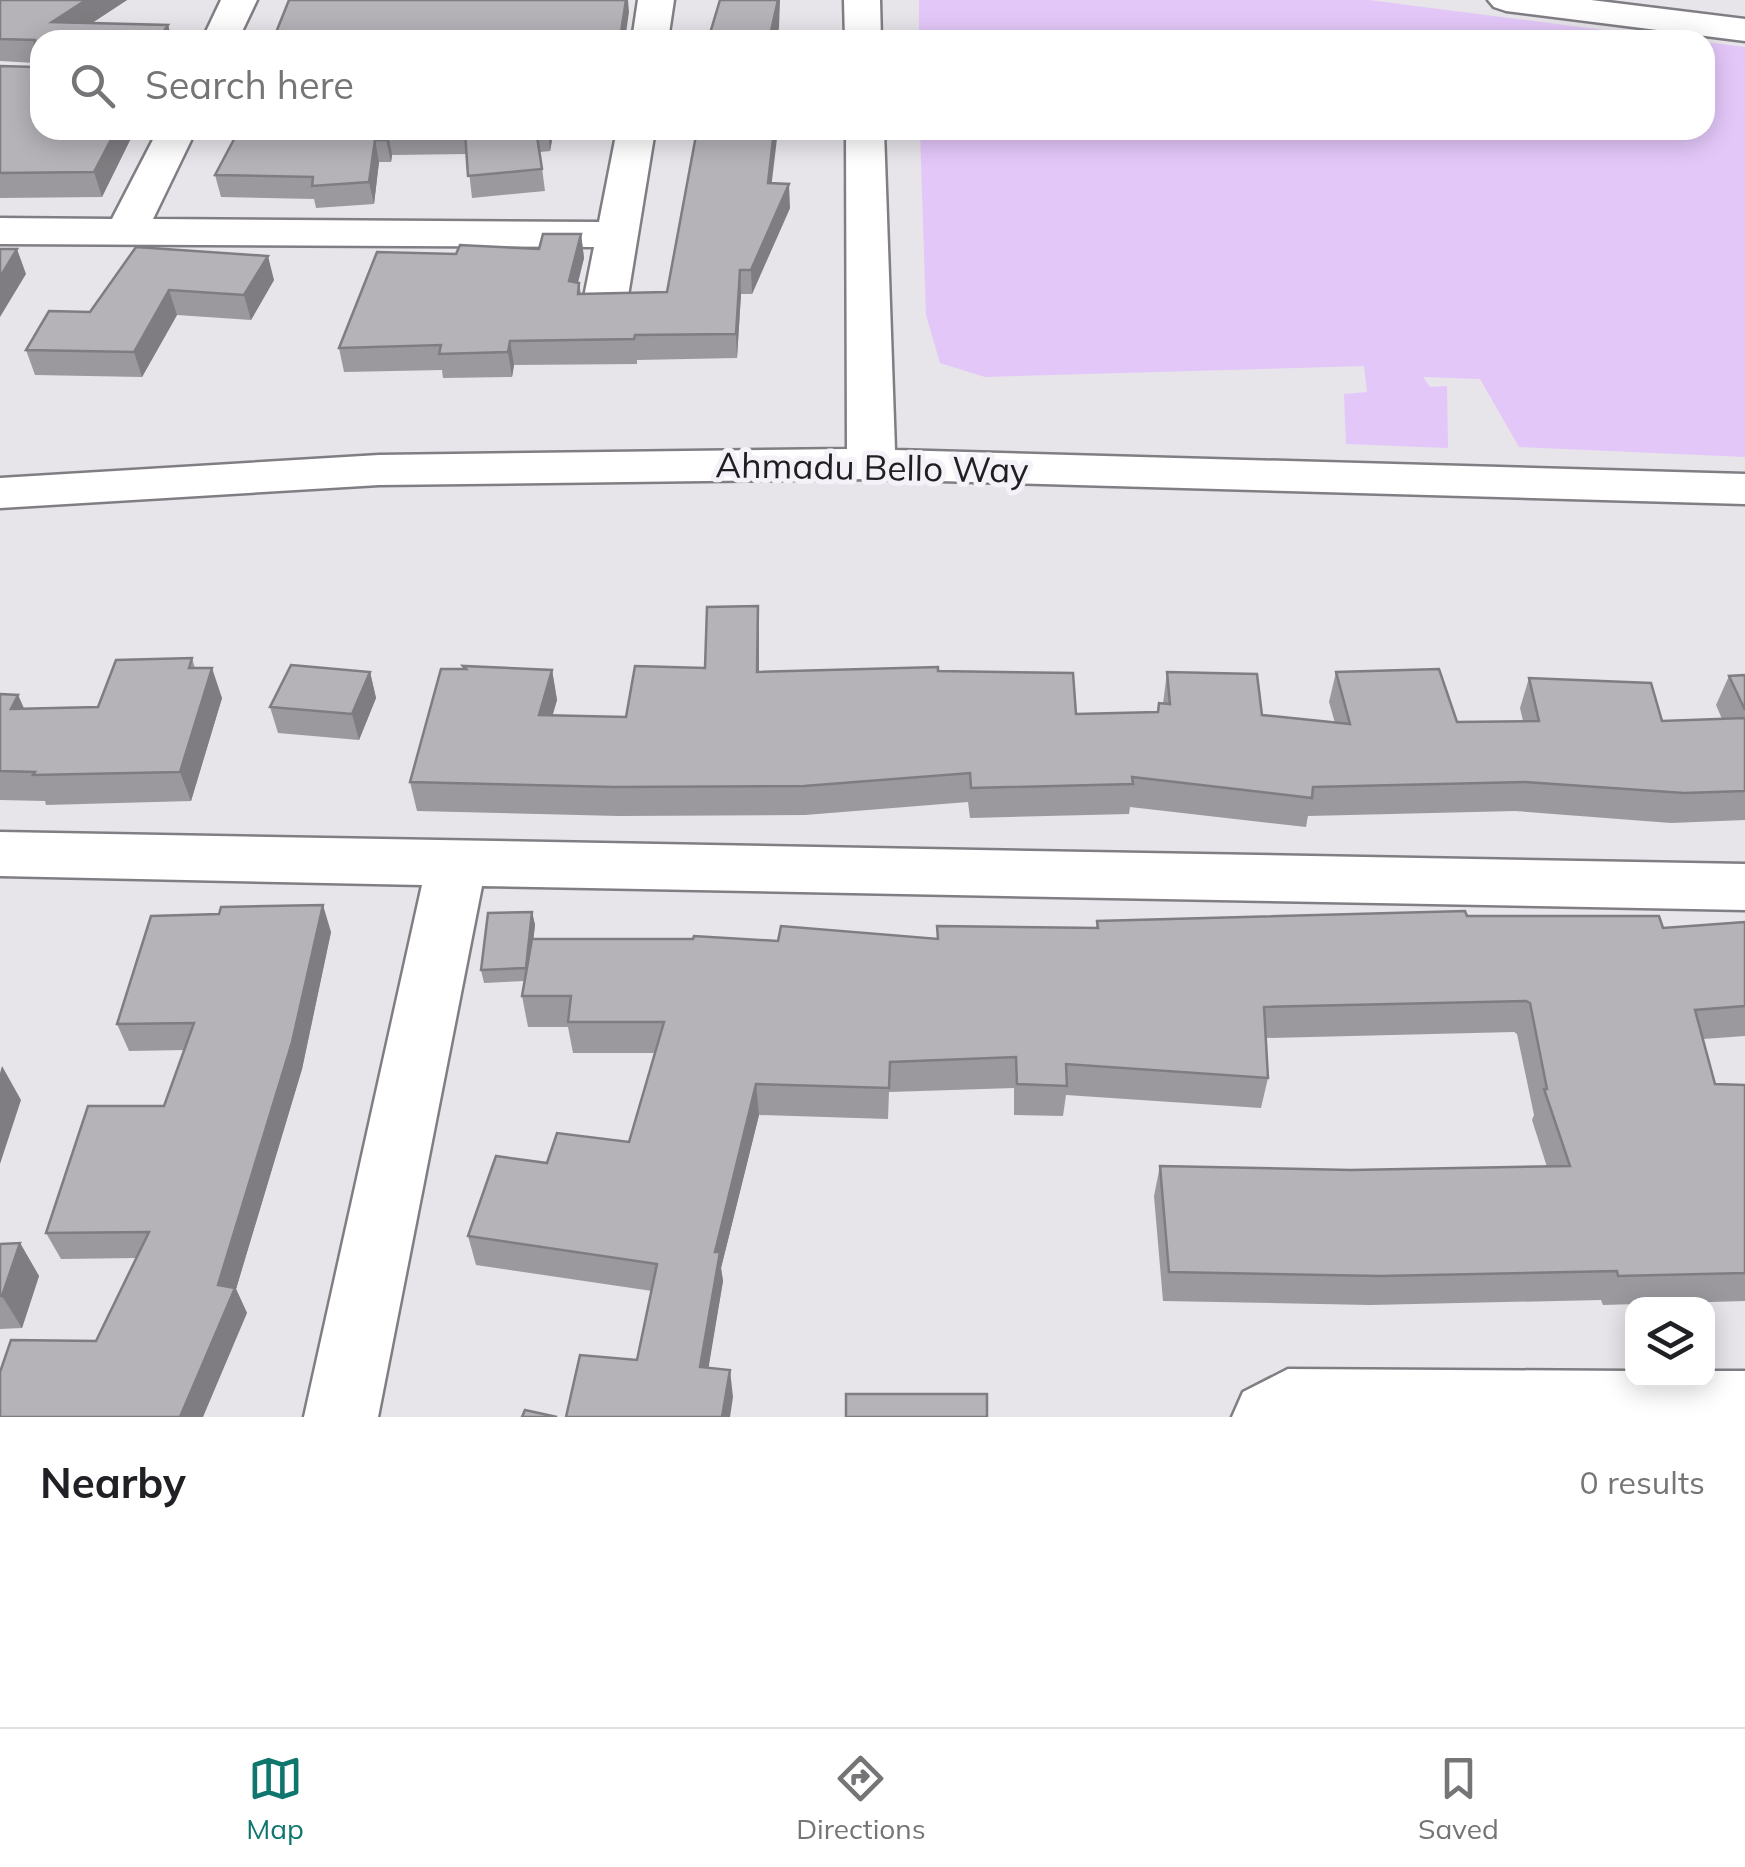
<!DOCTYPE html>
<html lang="en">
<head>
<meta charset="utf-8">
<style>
  :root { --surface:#fff; --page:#f2f2f2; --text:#202124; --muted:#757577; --line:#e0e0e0; --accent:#0f766e }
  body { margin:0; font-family:Mulish,sans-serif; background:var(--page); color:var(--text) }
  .controls { position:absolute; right:30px; bottom:30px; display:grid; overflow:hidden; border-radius:20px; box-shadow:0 5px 25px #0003 }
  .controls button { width:90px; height:90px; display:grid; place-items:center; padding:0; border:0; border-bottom:2px solid var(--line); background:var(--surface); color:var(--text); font:50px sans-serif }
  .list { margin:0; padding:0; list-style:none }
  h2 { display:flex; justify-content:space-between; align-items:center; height:130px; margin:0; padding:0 40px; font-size:42px }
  h2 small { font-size:32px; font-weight:400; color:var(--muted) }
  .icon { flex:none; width:55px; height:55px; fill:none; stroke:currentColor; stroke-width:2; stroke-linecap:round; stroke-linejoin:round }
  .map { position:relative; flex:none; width:1745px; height:1417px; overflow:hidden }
  .search { position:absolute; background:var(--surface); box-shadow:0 5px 25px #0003; left:30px; right:30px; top:30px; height:110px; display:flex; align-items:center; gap:25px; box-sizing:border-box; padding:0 35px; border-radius:30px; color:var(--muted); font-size:38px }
  .sheet { height:310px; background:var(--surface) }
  nav { display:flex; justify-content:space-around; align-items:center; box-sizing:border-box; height:140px; border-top:2px solid var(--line); background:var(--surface); font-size:28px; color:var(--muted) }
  nav a { display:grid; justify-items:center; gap:5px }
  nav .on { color:var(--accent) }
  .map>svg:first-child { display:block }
  .green { fill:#e3c7f9 }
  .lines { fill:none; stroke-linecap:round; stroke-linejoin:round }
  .street-casing { stroke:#817e83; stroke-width:5 }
  .secondary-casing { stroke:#817e83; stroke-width:5 }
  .street { fill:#fff; fill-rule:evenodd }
  .secondary { fill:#fff; fill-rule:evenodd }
  .wall { fill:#9c999e }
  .shaded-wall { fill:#7f7d81 }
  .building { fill:#b5b2b8; stroke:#7f7d81; stroke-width:2.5 }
  .labels { text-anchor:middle; stroke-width:10; stroke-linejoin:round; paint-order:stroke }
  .street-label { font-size:35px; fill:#1f1e20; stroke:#f5f1f8 }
</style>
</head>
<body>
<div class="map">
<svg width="1745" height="1417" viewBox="0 0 1745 1417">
  <rect width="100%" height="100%" fill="#e7e4ea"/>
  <!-- green -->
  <path class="green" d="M919 0H1369L1681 40H919Z
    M1705 42 1745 47V457L1519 447 1480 379 1423 377 1430 387 1447 386 1448 448 1346 444 1344 394 1367 392 1364 366 985 377 940 363 926 315 920 130H1705Z"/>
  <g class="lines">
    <!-- street casing -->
    <g class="street-casing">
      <path id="street" d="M221 0H257L238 40H202Z
        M638 0H674L668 40H632Z
        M1488 0H1591L1745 19V41L1506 11 1494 7Z
        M158 130H196L153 219 599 222 617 130H655L627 302 620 311 605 315 590 311 583 302 594 247 0 244V218L112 219Z
        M0 832 1745 864V910L482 886 378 1417H304L422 885 0 876Z
        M1288 1369 1632 1371V1380H1708V1371H1745V1417H1232L1243 1392Z"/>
    </g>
    <!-- secondary casing -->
    <g class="secondary-casing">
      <path id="secondary" d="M844 0H880L881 40H845Z
        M846 130H884L895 450 1745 474V504L871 479 379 485 0 508V478L379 455 847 449Z"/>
    </g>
    <!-- street -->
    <use href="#street" class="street"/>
    <!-- secondary -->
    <use href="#secondary" class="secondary"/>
  </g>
  <!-- wall -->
  <path class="wall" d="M0 0H127L92 23 168 25 172 40H40V130H135L102 197 0 198V66L35 67V63L0 61Z
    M239 130H554L550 151 540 152 545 191 472 198 467 154 392 155 391 162H379L374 204 316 208 314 199 221 197 215 175Z
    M772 183 790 208 752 294H741L737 358 637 360V364L514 365 512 377 443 378 442 370 344 372 339 348 456 254 539 249 581 234 584 258 578 283H579L581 294 667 292Z
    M136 247 274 280 251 320 177 315 142 377 35 375 26 350 90 312Z
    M758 606 759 672 938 671 1076 714 1157 712 1163 704 1167 672 1262 715 1335 723 1329 702 1336 672 1457 722 1523 721 1520 708 1529 678 1662 721 1722 719 1716 705 1729 676 1745 675V820L1671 823 1515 811 1308 816 1306 827 1130 807 1129 814 970 818 968 802 805 815 619 816 417 811 410 782 464 669 463 666 552 670 557 700 552 716 626 717 705 668Z
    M192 658 195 668 222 698 191 801 46 805 45 801 0 800V694L18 695 24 709 98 707Z
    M370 672 376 698 359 740 278 733 270 707Z
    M532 912 535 925 533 939 778 941 937 938V926L1096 928 1097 921 1467 916 1663 928 1745 922V1036L1703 1039 1715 1084 1745 1085V1301L1603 1305 1601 1300 1370 1305 1163 1301 1154 1196 1160 1166 1351 1170 1547 1167 1532 1120 1534 1115 1517 1034 1514 1032 1266 1038 1268 1078 1261 1108 1066 1095 1063 1116 1014 1115V1088L889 1092 888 1119 759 1115 721 1268 723 1281 708 1367 733 1397 637 1360 652 1291 476 1265 468 1236 547 1163 629 1142 655 1053H573L568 1027H528L522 996 525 981 484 983 481 970Z
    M331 932 302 1069 236 1289 247 1313 96 1341 137 1258 61 1259 46 1233 164 1106 184 1050 129 1051 117 1024Z
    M20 1243 39 1276 22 1328 0 1329V1244Z"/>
  <!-- shaded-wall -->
  <path class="shaded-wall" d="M86 0H127L66 40 52 22Z
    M626 0H628L629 12 625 40H620Z
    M778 0H780L779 28 776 40H769Z
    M168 25 172 40H158Z
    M116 130H135L102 197 94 172Z
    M548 130H554L550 151Z
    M774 130H778L769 206 768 183Z
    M388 133 392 155 391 162 386 140Z
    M375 140 379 162 374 204 369 182Z
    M789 184 790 208 752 294 751 270Z
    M581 234 584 258 572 305 569 281Z
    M17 249 26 274 0 317V277Z
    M268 256 274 280 251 320 244 295Z
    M740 270 741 294 737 358 736 334Z
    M169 290 177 315 142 377 134 352Z
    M510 341 514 365 512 377 508 352Z
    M758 606 759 635V702L757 672Z
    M212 668 222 698 191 801 180 772Z
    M552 670 557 700 544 745 539 715Z
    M370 672 376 698 359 740 352 714Z
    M18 695 31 724 11 709Z
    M323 905 331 932 302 1069 236 1289 247 1313 203 1417H180Z
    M532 912 535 925 529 981 526 968Z
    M2 1066 21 1100 0 1164V1073Z
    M756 1084 759 1115 721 1268 723 1281 704 1395 700 1367 715 1252Z
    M20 1243 39 1276 22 1328 2 1296Z
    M730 1370 733 1397 730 1417H722Z"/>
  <!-- building -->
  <path class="building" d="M0 0H86L52 22 168 25 158 40H40V130H116L94 172 0 173V66L35 67V40L0 39Z
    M289 0H626L620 39 273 40Z
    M720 0H778L769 40H708Z
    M239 130H541H536L542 169 468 176 465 132 388 133 386 140H375L369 182 312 186 313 177 215 175Z
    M697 130H774L768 183 789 184 751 270H740L736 334 635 335 634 339 510 341 508 352 439 354 441 345 339 348 377 252 456 254 460 245 539 249 543 234H581L569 281 579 283 578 294 667 292Z
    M136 247 268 256 244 295 169 290 134 352 26 350 49 311 90 312Z
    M0 249H17L0 277Z
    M758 606 757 672 938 667V671L1073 673 1076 714 1158 712 1159 703 1170 704 1167 672 1257 674 1262 715 1350 724 1336 672 1439 669 1457 722 1539 721 1529 678 1651 683 1662 721 1745 718V791L1684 793 1525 782 1313 787 1312 798 1132 777 1133 784 971 788 970 773 804 786 615 787 410 782 441 669H466L463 666 552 670 539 715 626 717 635 666 705 668 707 607Z
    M192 658 189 668H212L180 772 33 775 35 772 0 771V694L18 695 11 709 98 707 116 660Z
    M291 665 370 672 352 714 270 707Z
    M1745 675V710L1729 676Z
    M323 905 292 1042 218 1285 235 1288 180 1417H0V1372L11 1340 96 1341 149 1232 46 1233 88 1106H164L194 1023 117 1024 151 916 219 914 221 907Z
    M1465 911 1467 916H1659L1663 928 1745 922V1006L1695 1010 1715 1084 1745 1085V1273L1618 1276 1617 1271 1381 1276 1169 1272 1160 1166 1351 1170 1570 1166 1544 1089H1547L1530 1003 1526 1001 1264 1007 1268 1078 1066 1064 1067 1086 1017 1084 1016 1057 890 1062 889 1088 756 1084 715 1252H720L700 1367 730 1370 722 1417H566L580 1355 637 1360 657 1264 468 1236 496 1156 547 1163 557 1133 629 1142 664 1022H568L571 996H522L532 939H693L694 936 778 941 781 926 938 939 937 926 1098 928 1097 921Z
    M532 912 526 968 481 970 488 913Z
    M20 1243 2 1296H0V1244Z
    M846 1394H987V1417H846Z
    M525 1410 557 1417H522Z"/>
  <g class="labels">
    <!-- street labels -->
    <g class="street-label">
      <text transform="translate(872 468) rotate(1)" y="12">Ahmadu Bello Way</text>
    </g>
  </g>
</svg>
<div class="controls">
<button><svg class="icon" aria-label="layers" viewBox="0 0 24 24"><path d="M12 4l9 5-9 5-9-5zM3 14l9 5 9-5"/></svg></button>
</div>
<div class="search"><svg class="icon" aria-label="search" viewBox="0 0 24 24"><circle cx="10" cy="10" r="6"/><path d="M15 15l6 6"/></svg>Search here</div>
</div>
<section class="sheet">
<h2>Nearby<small>0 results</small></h2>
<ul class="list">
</ul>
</section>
<nav>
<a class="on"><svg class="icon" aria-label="map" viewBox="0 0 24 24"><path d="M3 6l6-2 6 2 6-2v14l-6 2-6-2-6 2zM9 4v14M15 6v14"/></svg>Map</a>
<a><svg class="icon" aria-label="directions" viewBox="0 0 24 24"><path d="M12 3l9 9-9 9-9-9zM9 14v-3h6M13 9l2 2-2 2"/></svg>Directions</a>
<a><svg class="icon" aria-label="saved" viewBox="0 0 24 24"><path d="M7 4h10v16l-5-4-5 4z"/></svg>Saved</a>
</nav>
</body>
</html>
